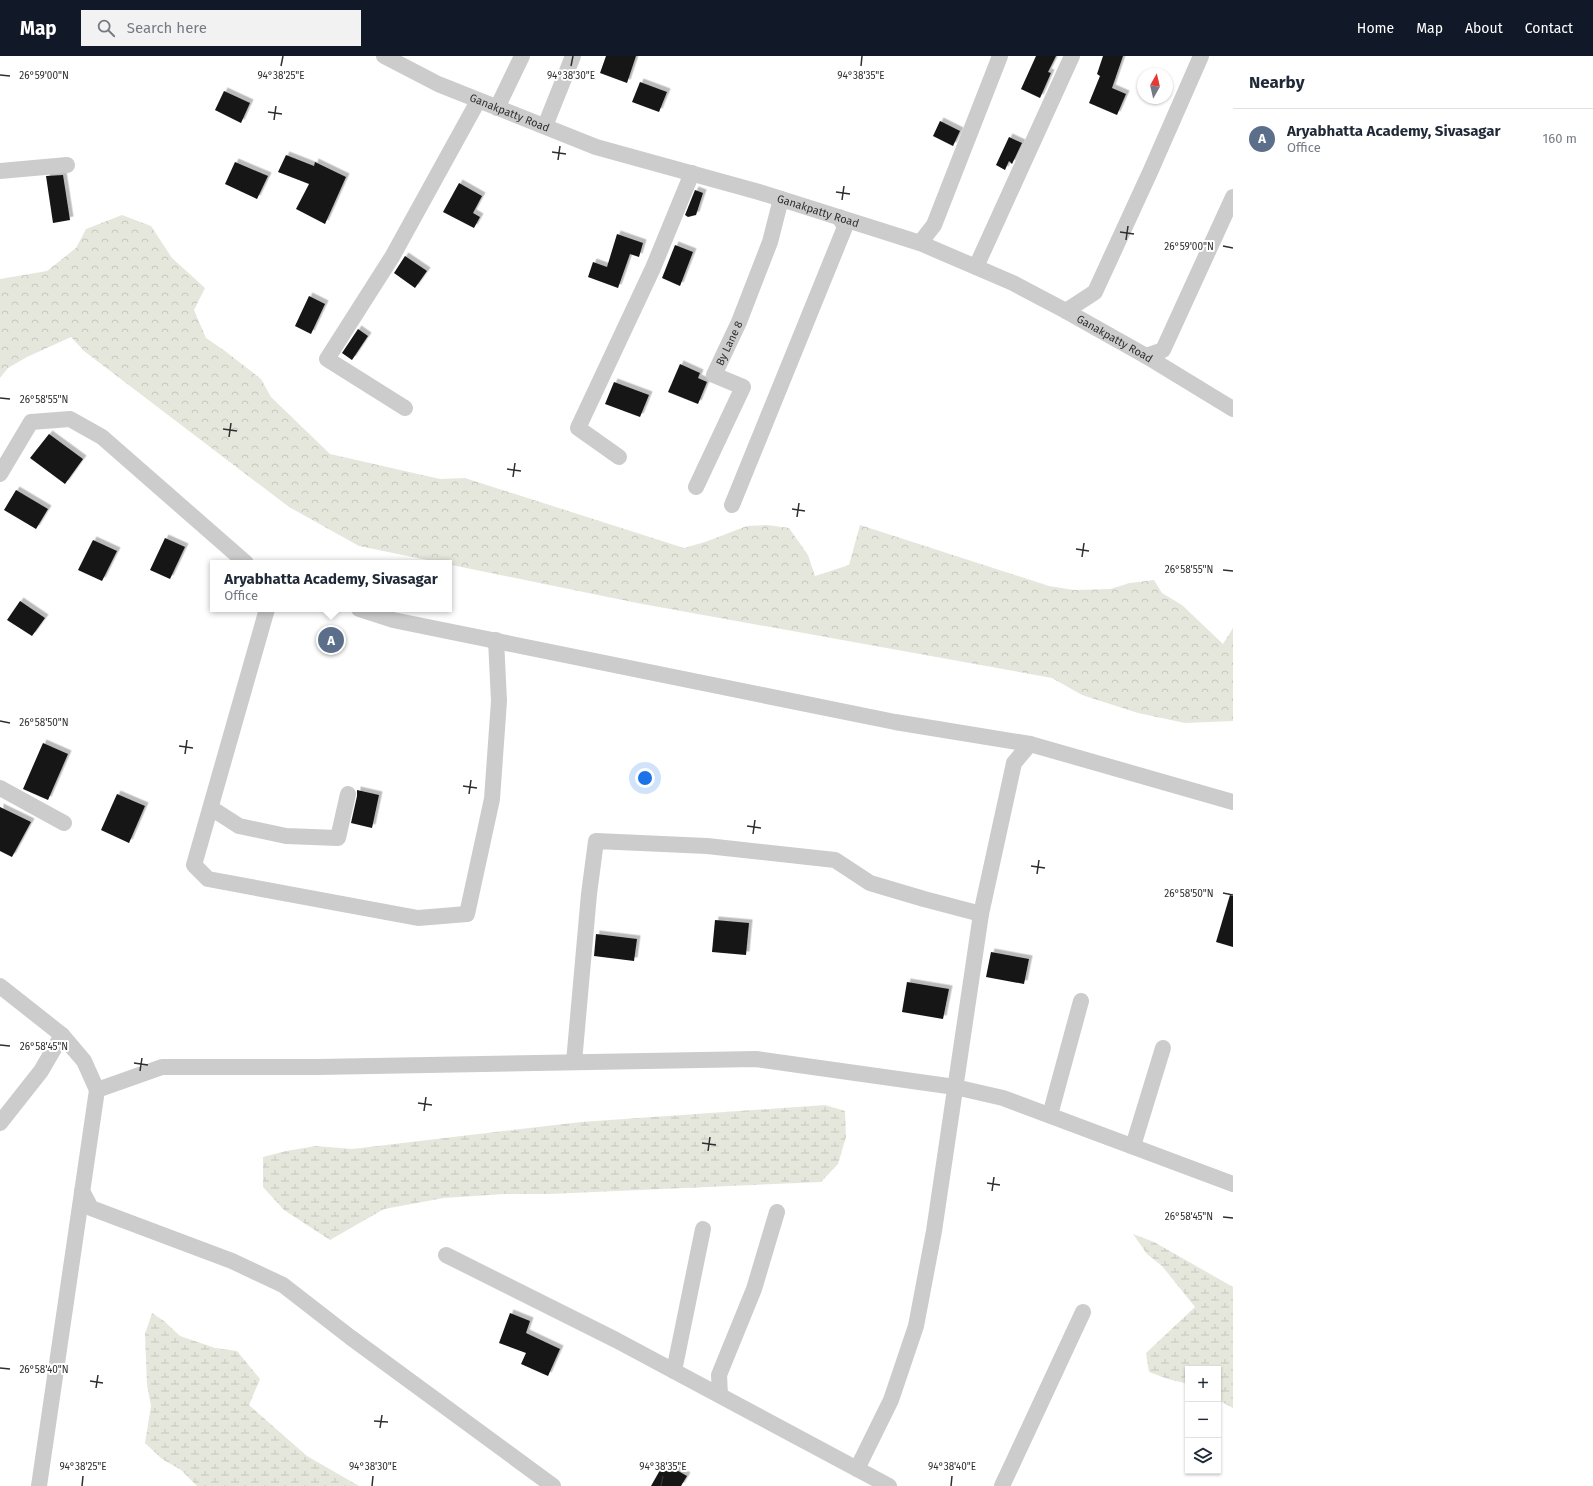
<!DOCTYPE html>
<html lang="en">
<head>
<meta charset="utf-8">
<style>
  :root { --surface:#fff; --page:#f2f2f3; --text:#1f2937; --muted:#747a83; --line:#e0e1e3; --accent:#111827 }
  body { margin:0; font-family:"Fira Sans",sans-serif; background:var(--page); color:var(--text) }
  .controls { position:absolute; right:12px; bottom:12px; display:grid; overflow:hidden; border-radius:0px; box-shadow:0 1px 3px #0004 }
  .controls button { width:36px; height:36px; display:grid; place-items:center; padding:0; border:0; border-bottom:1px solid var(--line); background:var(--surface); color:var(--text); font:20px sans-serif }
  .compass { position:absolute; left:1137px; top:12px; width:36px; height:36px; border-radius:50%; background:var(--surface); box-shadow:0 1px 3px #0004; rotate:8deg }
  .you { position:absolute; left:645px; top:722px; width:14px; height:14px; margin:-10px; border:3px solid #fff; border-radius:50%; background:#1a73e8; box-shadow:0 0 0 6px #1a73e833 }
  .badge { display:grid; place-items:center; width:26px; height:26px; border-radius:50%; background:var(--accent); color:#fff; font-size:13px; font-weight:700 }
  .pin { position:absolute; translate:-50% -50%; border:2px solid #fff; box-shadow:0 1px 4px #0006 }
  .popup { position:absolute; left:210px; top:504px; width:242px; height:52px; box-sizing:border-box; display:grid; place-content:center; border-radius:0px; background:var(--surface); filter:drop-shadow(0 1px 3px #0005); font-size:13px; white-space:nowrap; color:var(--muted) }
  .popup b { font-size:15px; color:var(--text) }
  .popup::after { content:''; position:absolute; left:50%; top:100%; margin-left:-8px; border:8px solid transparent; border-top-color:var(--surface) }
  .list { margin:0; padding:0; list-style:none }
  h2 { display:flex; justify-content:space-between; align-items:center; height:52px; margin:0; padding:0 16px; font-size:17px }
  h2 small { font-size:13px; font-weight:400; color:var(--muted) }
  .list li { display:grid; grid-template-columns:26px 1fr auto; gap:12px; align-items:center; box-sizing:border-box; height:60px; padding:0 16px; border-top:1px solid var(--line) }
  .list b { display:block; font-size:15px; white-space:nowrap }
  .list p { margin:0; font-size:13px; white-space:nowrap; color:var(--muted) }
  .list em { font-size:13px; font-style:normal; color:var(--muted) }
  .icon { flex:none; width:22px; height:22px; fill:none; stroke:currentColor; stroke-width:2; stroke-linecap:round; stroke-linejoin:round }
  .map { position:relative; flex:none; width:1233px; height:1430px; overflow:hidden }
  header { display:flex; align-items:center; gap:24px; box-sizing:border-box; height:56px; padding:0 20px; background:var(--accent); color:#fff }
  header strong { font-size:19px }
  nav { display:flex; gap:22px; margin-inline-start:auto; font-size:14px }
  .search { width:280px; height:36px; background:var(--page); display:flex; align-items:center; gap:10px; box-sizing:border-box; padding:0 14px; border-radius:0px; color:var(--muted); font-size:15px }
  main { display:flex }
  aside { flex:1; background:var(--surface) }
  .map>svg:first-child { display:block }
  .forest { fill:url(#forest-crowns) }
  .wetland { fill:url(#wetland-marsh) }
  .building { fill:#161616; filter:url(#shadow) }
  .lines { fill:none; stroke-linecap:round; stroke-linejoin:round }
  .minor { stroke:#ccc; stroke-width:16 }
  .ticks { fill:none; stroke:#2f2f2f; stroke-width:1.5 }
  .labels { text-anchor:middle; stroke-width:4; stroke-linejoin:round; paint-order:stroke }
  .street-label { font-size:11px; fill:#2f2f2f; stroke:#fff }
  .ticks-label { font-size:10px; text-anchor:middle; fill:#2f2f2f; stroke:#fff; stroke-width:4; stroke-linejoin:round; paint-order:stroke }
</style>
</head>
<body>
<header>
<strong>Map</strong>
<div class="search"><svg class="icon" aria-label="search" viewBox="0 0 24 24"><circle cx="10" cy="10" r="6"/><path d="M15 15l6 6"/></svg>Search here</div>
<nav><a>Home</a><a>Map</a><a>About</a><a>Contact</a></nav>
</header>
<main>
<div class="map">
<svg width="1233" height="1430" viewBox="0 0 1233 1430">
  <defs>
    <pattern id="forest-crowns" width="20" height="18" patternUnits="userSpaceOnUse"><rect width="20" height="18" fill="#e5e7dc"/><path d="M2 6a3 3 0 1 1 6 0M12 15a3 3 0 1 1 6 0" fill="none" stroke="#c5c6bd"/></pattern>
    <pattern id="wetland-marsh" width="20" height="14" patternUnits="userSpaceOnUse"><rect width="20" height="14" fill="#e5e7dc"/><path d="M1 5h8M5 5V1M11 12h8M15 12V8" fill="none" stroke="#c5c6bd"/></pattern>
    <filter id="shadow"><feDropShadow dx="3.5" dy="-3.5" stdDeviation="0" flood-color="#0004"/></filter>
  </defs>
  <rect width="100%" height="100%" fill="#fff"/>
  <!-- forest -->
  <path class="forest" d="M122 159 151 170 172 202 205 232 194 254 206 282 225 295 261 323 271 341 330 398 440 423 465 422 684 492 705 486 747 470 767 469 789 472 808 499 815 520 849 509 860 469 1049 530 1074 534 1110 533 1130 527 1154 524 1162 537 1182 549 1223 588 1233 572V665L1185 667 1138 657 1082 639 1052 622 637 547 359 490 289 451 84 295 71 281 27 301 8 312 0 322V223L47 215 76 192 86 173Z"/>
  <!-- wetland -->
  <path class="wetland" d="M825 1049 845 1055 846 1081 838 1108 821 1126 549 1138H504L444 1142 384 1153 330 1184 284 1154 263 1131V1101L286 1095 316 1090 352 1093 581 1066Z
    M1133 1178 1154 1186 1233 1231V1352L1218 1344V1313H1188V1328L1168 1323 1149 1316 1146 1297 1195 1251 1162 1210 1147 1198Z
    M152 1257 164 1265 180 1280 215 1292 237 1295 260 1323 249 1349 307 1400 359 1430H197L181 1414 162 1403 145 1387 151 1350 147 1329 145 1278Z"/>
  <!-- building -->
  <path class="building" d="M606 0H636L627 27 600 17Z
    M1036 0H1056L1048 16 1051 17 1040 42 1021 33Z
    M1103 0H1123L1112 32 1126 38 1117 59 1089 47 1100 20 1097 18Z
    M640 26 667 36 659 56 632 46Z
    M224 35 250 47 241 67 215 54Z
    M940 65 960 75 953 90 933 80Z
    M1009 81 1022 87 1012 108 1009 105 1005 114 996 109Z
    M286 99 314 110 315 106 346 121 325 168 296 153 309 128 278 116Z
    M235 106 268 120 257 143 225 128Z
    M63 119 70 164 53 167 46 120Z
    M459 127 482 140 473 157 480 161 474 172 443 156Z
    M695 134 703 137 696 159 688 161 685 159Z
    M617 178 643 187 639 201 630 198 618 232 588 221 593 206 607 211Z
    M675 189 693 196 680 230 662 222Z
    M405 200 427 215 415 232 394 217Z
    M309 240 325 248 311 278 295 270Z
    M358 273 368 280 352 304 342 297Z
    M680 308 700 317 698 322 707 326 698 348 668 336Z
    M614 326 649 339 640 361 605 348Z
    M49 378 83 403 65 428 30 402Z
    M16 434 48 453 36 473 4 454Z
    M165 482 185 491 170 523 150 514Z
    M93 484 117 495 102 525 78 514Z
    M20 545 45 562 32 580 7 564Z
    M43 687 68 698 48 744 23 733Z
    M357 734 379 739 372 772 351 767 357 740Z
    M117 738 145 750 129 787 101 774Z
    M0 751 31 766 12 801 0 795Z
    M1230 839 1233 840V891L1216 886Z
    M715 864 749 867 746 899 712 896Z
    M596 878 637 883 634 905 594 900Z
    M991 896 1029 903 1024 928 986 921Z
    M907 926 949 933 943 963 902 956Z
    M510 1257 530 1265 526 1277 560 1293 548 1320 521 1308 526 1297 499 1287Z
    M664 1407 687 1420 681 1430H651Z"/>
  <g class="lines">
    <!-- minor -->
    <g class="minor">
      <path id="s1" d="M384 0 438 28 596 91 759 136 920 187 1013 227 1066 255 1146 300 1233 353"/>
      <path d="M497 52 522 0"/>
      <path d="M545 70 573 0"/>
      <path d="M0 115 67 109"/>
      <path d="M920 187 934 169 1000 0"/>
      <path d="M976 211 1072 0"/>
      <path d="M1066 255 1095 236 1151 114 1201 0"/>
      <path d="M1146 300 1163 294 1233 141"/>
      <path d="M405 352 327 303 392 201 478 45"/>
      <path d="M619 401 578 372 653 212 692 117"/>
      <path d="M0 418 31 366 70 363 102 381 246 507"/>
      <path id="s2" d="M696 431 743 331 714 319 739 266 770 186 781 143"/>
      <path d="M732 449 845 171 839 161"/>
      <path d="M267 553 194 809 208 823 418 862 467 858 492 743 499 645 496 584"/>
      <path d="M359 553 393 564 895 666 1030 688 1233 746"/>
      <path d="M0 732 64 767"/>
      <path d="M211 752 239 770 286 780 338 782 348 738"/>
      <path d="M0 930 62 979 84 1005 97 1034 39 1430"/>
      <path d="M574 1006 589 838 596 785 707 790 835 804 870 827 924 843 981 858"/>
      <path d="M97 1034 162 1011H317L756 1003 955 1031 1003 1042 1233 1128"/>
      <path d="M1050 1059 1081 945"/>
      <path d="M0 1067 41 1015 62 979"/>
      <path d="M1133 1090 1163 992"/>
      <path d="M82 1135 91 1152 232 1205 283 1229 350 1281 553 1430"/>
      <path d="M446 1199 616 1284 889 1430"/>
      <path d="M674 1315 703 1173"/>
      <path d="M720 1339 719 1319 754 1233 777 1156"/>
      <path d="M857 1413 891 1344 916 1270 934 1175 981 858 1014 707 1030 688"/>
      <path d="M1002 1430 1083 1256"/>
    </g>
  </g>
  <!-- ticks -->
  <path class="ticks" d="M281 10 283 0M571 10 573 0M861 10 862 0M0 19 10 20M268 56 282 58M274 64 276 50M552 96 566 98M558 104 560 90M836 136 850 138M842 144 844 130M1120 176 1134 178M1126 184 1128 170M1223 190 1233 192M0 342 10 343M223 373 237 375M229 381 231 367M507 413 521 415M513 421 515 407M792 453 805 455M797 461 799 447M1076 493 1089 495M1082 501 1084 487M1223 514 1233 515M0 665 10 667M179 690 193 692M185 698 187 684M463 730 477 732M469 738 471 724M747 770 761 772M753 778 755 764M1031 810 1045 812M1037 818 1039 804M1223 837 1233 839M0 989 10 990M134 1007 148 1009M140 1015 142 1002M418 1047 432 1049M424 1055 426 1041M702 1087 716 1089M708 1095 710 1081M987 1127 1000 1129M992 1135 994 1121M1223 1161 1233 1162M0 1312 10 1313M90 1325 103 1327M96 1332 98 1319M374 1365 388 1366M380 1372 382 1359M82 1430 83 1420M372 1430 373 1420M661 1430 663 1420M951 1430 952 1420"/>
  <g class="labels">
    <!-- street labels -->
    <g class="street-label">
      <text dy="4" stroke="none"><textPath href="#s1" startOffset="138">Ganakpatty Road</textPath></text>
      <text dy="4" stroke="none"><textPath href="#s1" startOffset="462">Ganakpatty Road</textPath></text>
      <text dy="4" stroke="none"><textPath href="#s1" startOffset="786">Ganakpatty Road</textPath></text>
      <text dy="4" stroke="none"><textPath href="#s2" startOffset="177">By Lane 8</textPath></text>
    </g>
  </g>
  <g class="ticks-label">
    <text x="281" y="23">94°38'25"E</text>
    <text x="571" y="23">94°38'30"E</text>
    <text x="861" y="23">94°38'35"E</text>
    <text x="44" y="23">26°59'00"N</text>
    <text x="1189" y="194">26°59'00"N</text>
    <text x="44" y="347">26°58'55"N</text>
    <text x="1189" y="517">26°58'55"N</text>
    <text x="44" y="670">26°58'50"N</text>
    <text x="1189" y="841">26°58'50"N</text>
    <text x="44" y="994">26°58'45"N</text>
    <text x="1189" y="1164">26°58'45"N</text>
    <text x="44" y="1317">26°58'40"N</text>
    <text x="83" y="1414">94°38'25"E</text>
    <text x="373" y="1414">94°38'30"E</text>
    <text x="663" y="1414">94°38'35"E</text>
    <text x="952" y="1414">94°38'40"E</text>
  </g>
</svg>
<div class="controls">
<button>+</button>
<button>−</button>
<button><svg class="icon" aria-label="layers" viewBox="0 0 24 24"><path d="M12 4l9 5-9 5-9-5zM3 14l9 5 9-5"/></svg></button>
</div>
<svg class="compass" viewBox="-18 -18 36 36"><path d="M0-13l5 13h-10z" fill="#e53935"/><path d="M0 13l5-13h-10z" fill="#747a83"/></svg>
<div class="you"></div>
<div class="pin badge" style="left:331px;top:584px;background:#5c6f8a">A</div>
<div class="popup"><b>Aryabhatta Academy, Sivasagar</b>Office</div>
</div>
<aside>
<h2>Nearby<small></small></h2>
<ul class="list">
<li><span class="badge" style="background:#5c6f8a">A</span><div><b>Aryabhatta Academy, Sivasagar</b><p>Office</p></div><em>160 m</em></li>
</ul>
</aside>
</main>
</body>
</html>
